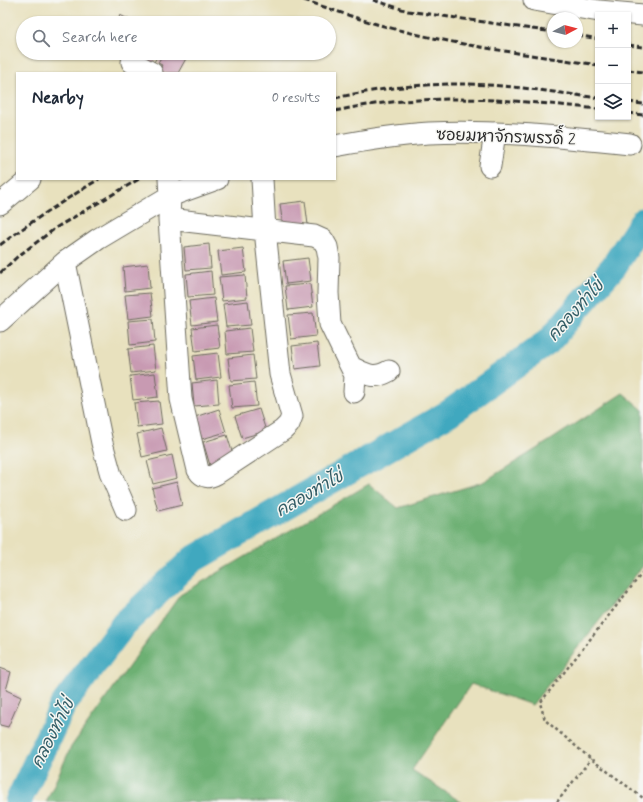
<!DOCTYPE html>
<html lang="en">
<head>
<meta charset="utf-8">
<style>
  :root { --surface:#fff; --page:#f6f6f7; --text:#1f2937; --muted:#747a83; --line:#e0e1e3 }
  body { margin:0; font-family:Mynerve,"Playpen Sans Thai",sans-serif; background:var(--page); color:var(--text) }
  .controls { position:absolute; right:12px; top:12px; display:grid; overflow:hidden; border-radius:0px; box-shadow:0 1px 3px #0004 }
  .controls button { width:36px; height:36px; display:grid; place-items:center; padding:0; border:0; border-bottom:1px solid var(--line); background:var(--surface); color:var(--text); font:20px sans-serif }
  .compass { position:absolute; left:547px; top:12px; width:36px; height:36px; border-radius:50%; background:var(--surface); box-shadow:0 1px 3px #0004; rotate:83deg }
  .list { margin:0; padding:0; list-style:none }
  h2 { display:flex; justify-content:space-between; align-items:center; height:52px; margin:0; padding:0 16px; font-size:17px }
  h2 small { font-size:13px; font-weight:400; color:var(--muted) }
  .icon { flex:none; width:22px; height:22px; fill:none; stroke:currentColor; stroke-width:2; stroke-linecap:round; stroke-linejoin:round }
  .map { position:relative; flex:none; width:643px; height:802px; overflow:hidden }
  .search { position:absolute; background:var(--surface); box-shadow:0 1px 3px #0004; left:16px; top:16px; width:320px; height:44px; display:flex; align-items:center; gap:10px; box-sizing:border-box; padding:0 14px; border-radius:22px; color:var(--muted); font-size:15px }
  .panel { position:absolute; background:var(--surface); box-shadow:0 1px 3px #0004; left:16px; top:72px; width:320px; height:108px; border-radius:0px }
  .map>svg:first-child { display:block }
  .forest { fill:#6db073; stroke:#4c6e4f }
  .lines { fill:none; stroke-linecap:round; stroke-linejoin:round }
  .river { stroke:#3fa8bf; stroke-width:27 }
  .building { fill:#c89ab2 }
  .minor-casing { stroke:#6d6b5e; stroke-width:23 }
  .path { stroke:#6d6b5e; stroke-width:2.5; stroke-dasharray:3 3; stroke-linecap:butt }
  .minor { stroke:#fff; stroke-width:21 }
  .rail { stroke:#2b2b2b; stroke-width:3; stroke-dasharray:6 3; stroke-linecap:butt }
  .labels { text-anchor:middle; stroke-width:3; stroke-linejoin:round; paint-order:stroke }
  .street-label { font-size:16px; fill:#2b2b2b; stroke:#f6f6f2 }
  .water-label { font-size:17px; font-style:italic; fill:#335d66; stroke:#f6f6f2 }
</style>
</head>
<body>
<div class="map">
<svg width="643" height="802" viewBox="0 0 643 802">
  <rect width="100%" height="100%" fill="#f6f6f2"/>
  <filter id="ink" filterUnits="userSpaceOnUse"><feTurbulence type="fractalNoise" baseFrequency=".025" numOctaves="2"/><feDisplacementMap in="SourceGraphic" scale="8" xChannelSelector="R" yChannelSelector="G"/><feConvolveMatrix kernelMatrix="1 2 1 2 8 2 1 2 1" color-interpolation-filters="sRGB"/></filter>
  <filter id="wash" filterUnits="userSpaceOnUse"><feTurbulence type="fractalNoise" baseFrequency=".012" numOctaves="4" result="noise"/><feDisplacementMap in="SourceGraphic" scale="16" xChannelSelector="R" yChannelSelector="G"/><feGaussianBlur stdDeviation="0.9" result="paint"/><feColorMatrix in="noise" values="0 0 0 0 0 0 0 0 0 0 0 0 0 0 0 0 0 1.4 0 .05"/><feComposite in="paint" operator="in"/></filter>
  <g filter="url(#wash)">
    <rect width="100%" height="100%" fill="#e8e1be"/>
    <!-- forest -->
    <path class="forest" d="M623 393 643 410V566L532 705 471 684 412 770 461 802H46L71 747 180 595 369 484 398 508 483 482 546 443Z"/>
    <g class="lines">
      <!-- river -->
      <path class="river" d="M18 802 63 705 124 624 192 560 449 413 548 342 614 266 643 221"/>
    </g>
    <g id="blocks">
      <!-- building -->
      <path class="building" d="M120 15 136 23H117Z
        M139 53H159L152 66 136 58Z
        M163 53H189L178 73H163L159 71 162 65 158 63Z
        M305 201 308 225 283 227 280 204Z
        M209 244 211 268 186 270 184 247Z
        M243 248 246 272 221 275 218 251Z
        M308 258 311 281 286 284 283 261Z
        M148 264 150 288 125 291 123 267Z
        M211 271 213 295 188 297 186 274Z
        M245 275 247 298 222 301 219 277Z
        M310 284 313 307 288 310 285 286Z
        M150 293 153 316 128 319 125 295Z
        M214 298 217 322 192 325 189 301Z
        M248 301 251 325 226 327 223 304Z
        M313 313 316 336 291 339 288 315Z
        M153 319 155 342 130 345 128 321Z
        M217 325 220 348 195 351 192 328Z
        M250 328 253 352 227 354 225 331Z
        M317 343 320 366 295 369 292 346Z
        M153 346 156 370 131 373 128 349Z
        M218 353 221 377 196 380 193 356Z
        M253 355 256 379 231 381 228 358Z
        M155 373 158 397 133 400 130 376Z
        M217 380 219 404 194 406 192 383Z
        M254 382 257 406 232 408 229 385Z
        M159 401 162 424 137 427 134 403Z
        M219 409 226 432 202 439 195 417Z
        M259 409 266 431 242 438 235 416Z
        M161 428 167 451 142 457 137 434Z
        M227 435 234 458 210 465 203 442Z
        M172 455 177 478 153 484 147 461Z
        M177 482 182 505 158 511 152 488Z
        M0 668 11 672 6 690 21 697 8 727 0 725Z"/>
    </g>
  </g>
  <g filter="url(#ink)">
    <use href="#blocks" fill-opacity="0" stroke="#6d6b5e" stroke-width="1"/>
    <g class="lines">
      <!-- minor casing -->
      <g class="minor-casing">
        <path id="minor" d="M534 0 599 11 643 15
          M132 62 152 73
          M335 146C366 140 397 135 429 133 496 130 563 137 630 144
          M490 166 495 133
          M169 179 170 196 169 219 181 399 198 470C203 478 209 478 216 474L283 430 289 424 292 416 280 374 265 230 262 179
          M0 204 30 179
          M169 219 314 236 323 240 327 247 329 258 328 293 330 324 346 357 355 375 354 392
          M65 262 102 443 111 475 126 510
          M0 321 65 262 98 239 170 196 217 179
          M351 367C366 374 373 380 389 371"/>
      </g>
      <!-- path -->
      <path class="path" d="M643 572 540 703 545 720 591 759 643 798
        M557 802 591 759"/>
      <!-- minor -->
      <use href="#minor" class="minor"/>
      <!-- rail -->
      <path class="rail" d="M304 0C336 11 369 23 403 31 467 47 533 55 598 65
        M373 0 408 11 553 32
        M577 35 598 39
        M628 45 643 47
        M628 70 643 72
        M335 98C375 89 418 84 459 84 505 84 552 92 598 98
        M628 102 643 104
        M335 111C422 92 510 99 598 109
        M628 113 643 115
        M0 245C32 221 65 200 99 179
        M0 273 17 257 57 227 139 179"/>
    </g>
  </g>
  <g class="labels">
    <!-- street labels -->
    <g class="street-label">
      <text transform="translate(506 136) rotate(2)" y="6">ซอยมหาจักรพรรดิ์ 2</text>
    </g>
    <!-- water labels -->
    <g class="water-label">
      <text transform="translate(575 310) rotate(-48)" y="6">คลองท่าไข่</text>
      <text transform="translate(309 493) rotate(-30)" y="6">คลองท่าไข่</text>
      <text transform="translate(52 733) rotate(-63)" y="6">คลองท่าไข่</text>
    </g>
  </g>
</svg>
<div class="controls">
<button>+</button>
<button>−</button>
<button><svg class="icon" aria-label="layers" viewBox="0 0 24 24"><path d="M12 4l9 5-9 5-9-5zM3 14l9 5 9-5"/></svg></button>
</div>
<svg class="compass" viewBox="-18 -18 36 36"><path d="M0-13l5 13h-10z" fill="#e53935"/><path d="M0 13l5-13h-10z" fill="#747a83"/></svg>
<div class="search"><svg class="icon" aria-label="search" viewBox="0 0 24 24"><circle cx="10" cy="10" r="6"/><path d="M15 15l6 6"/></svg>Search here</div>
<section class="panel">
<h2>Nearby<small>0 results</small></h2>
<ul class="list">
</ul>
</section>
</div>
</body>
</html>
